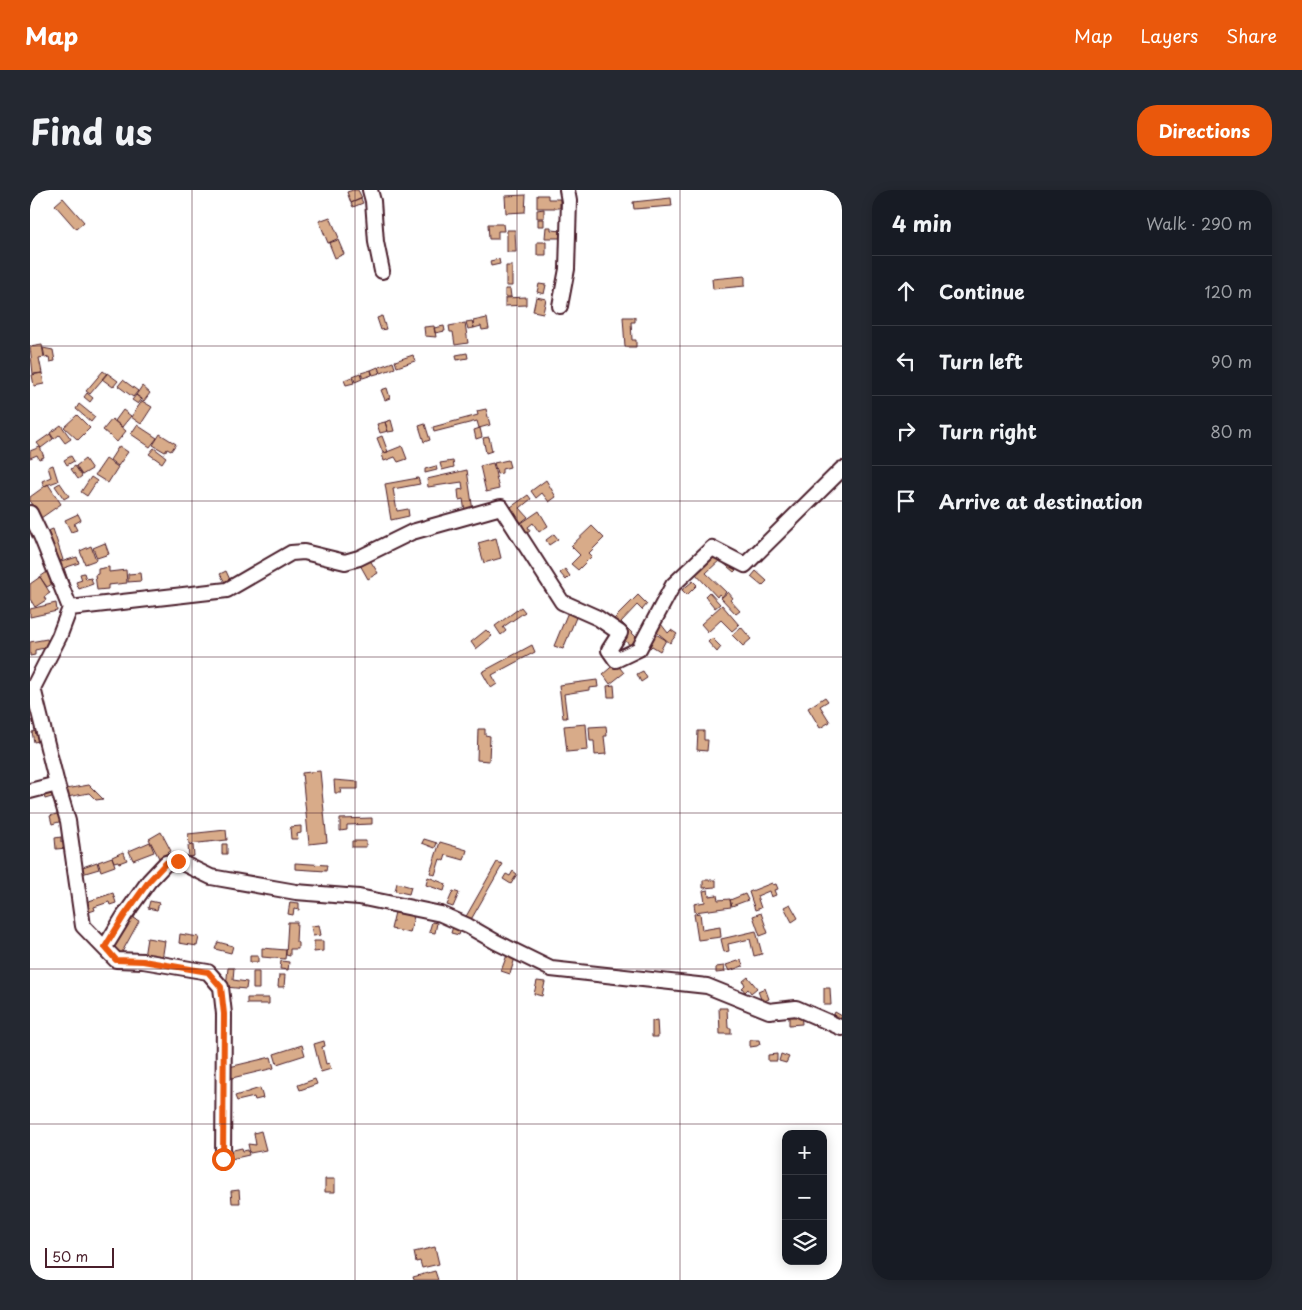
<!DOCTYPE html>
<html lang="en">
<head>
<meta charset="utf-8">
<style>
  :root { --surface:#171b24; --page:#242831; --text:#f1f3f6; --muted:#9ea1a6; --line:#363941; --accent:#ea580c }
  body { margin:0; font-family:"Playpen Sans",sans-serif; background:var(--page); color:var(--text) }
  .controls { position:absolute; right:15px; bottom:15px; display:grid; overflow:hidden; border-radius:10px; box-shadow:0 2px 12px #0003 }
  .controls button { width:45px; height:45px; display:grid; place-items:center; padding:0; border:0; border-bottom:1px solid var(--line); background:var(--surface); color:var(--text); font:25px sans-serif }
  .scale { position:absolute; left:15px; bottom:12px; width:69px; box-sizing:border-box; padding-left:5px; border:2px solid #4a1f2b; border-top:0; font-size:14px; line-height:18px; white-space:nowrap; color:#4a1f2b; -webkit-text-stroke:4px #fff; paint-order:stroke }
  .stop { position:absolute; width:15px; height:15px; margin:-11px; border:4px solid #ea580c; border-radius:50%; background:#fff }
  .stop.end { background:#ea580c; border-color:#fff; box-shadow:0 1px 5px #0008 }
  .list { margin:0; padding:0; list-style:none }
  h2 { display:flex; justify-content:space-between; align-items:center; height:65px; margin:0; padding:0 20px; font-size:21px }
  h2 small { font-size:16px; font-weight:400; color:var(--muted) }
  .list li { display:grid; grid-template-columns:32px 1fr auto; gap:15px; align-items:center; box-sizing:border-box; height:70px; padding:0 20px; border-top:1px solid var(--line) }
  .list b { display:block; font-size:19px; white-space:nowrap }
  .list em { font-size:16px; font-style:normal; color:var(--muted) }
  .icon { flex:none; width:28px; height:28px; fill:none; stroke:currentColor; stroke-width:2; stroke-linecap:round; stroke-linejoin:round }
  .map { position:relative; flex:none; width:812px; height:1090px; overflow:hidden; border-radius:20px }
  header { display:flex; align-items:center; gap:30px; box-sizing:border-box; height:70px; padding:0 25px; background:var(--accent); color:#fff }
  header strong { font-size:24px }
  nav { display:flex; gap:28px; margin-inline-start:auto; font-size:18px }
  .intro { display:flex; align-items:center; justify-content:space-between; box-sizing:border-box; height:120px; padding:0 30px }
  h1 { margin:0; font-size:35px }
  .button { padding:12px 22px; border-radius:20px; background:var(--accent); color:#fff; font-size:18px; font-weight:700 }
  main { display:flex; gap:30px; padding:0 30px }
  aside { flex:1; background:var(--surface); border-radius:20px; box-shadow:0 2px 12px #0003 }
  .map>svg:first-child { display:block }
  .building { fill:#d8ab89; stroke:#4a1f2b }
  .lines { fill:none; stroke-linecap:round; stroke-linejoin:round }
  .minor-casing { stroke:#4a1f2b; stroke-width:18 }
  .minor { stroke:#fff; stroke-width:14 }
  .route { stroke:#ea580c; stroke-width:6 }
  .grid { fill:none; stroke:#4a1f2b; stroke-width:1; stroke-opacity:0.55 }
</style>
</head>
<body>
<header>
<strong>Map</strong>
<nav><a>Map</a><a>Layers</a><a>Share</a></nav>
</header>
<div class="intro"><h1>Find us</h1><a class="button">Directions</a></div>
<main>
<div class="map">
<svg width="812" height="1090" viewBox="0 0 812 1090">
  <rect width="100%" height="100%" fill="#fff"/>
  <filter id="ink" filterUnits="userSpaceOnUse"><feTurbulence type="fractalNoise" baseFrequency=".02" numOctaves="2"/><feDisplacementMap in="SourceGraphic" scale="10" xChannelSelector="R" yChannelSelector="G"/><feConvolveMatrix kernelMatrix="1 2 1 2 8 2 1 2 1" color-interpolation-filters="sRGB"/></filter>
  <g filter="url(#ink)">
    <!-- building -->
    <path class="building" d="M323 0H328L332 8 321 13 317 2Z
      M496 5 495 22 476 23 475 6Z
      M507 5H518V9H530V18H507Z
      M33 8 54 32 46 39 25 15Z
      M641 8 642 16 604 19 603 12Z
      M331 9 333 13 323 17 321 13Z
      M514 19V28H507V20Z
      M300 27 309 48 298 53 289 31Z
      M508 29H514V36H508Z
      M458 34H473L474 41H468V49H459Z
      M516 37H521V40L533 41V48H515Z
      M477 40H485L486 62H477Z
      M308 50 314 64 305 68 299 53Z
      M507 52H516V65H507Z
      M469 69 470 74 461 76 460 71Z
      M476 76H482V96H476Z
      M715 86V96L683 99 682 89Z
      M509 94 516 95 514 104 507 102Z
      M475 99H480L481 107H475Z
      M496 107V115L475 116V108Z
      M506 107 516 109 513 123 503 121Z
      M352 126 356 139 351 140 347 128Z
      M593 127H605V132H601L602 150H606V157H595Z
      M457 128 459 139 452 140 451 136 444 138 443 131Z
      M442 131 444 138 438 139 436 132Z
      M435 133 438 153 425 155 423 142H420L419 136Z
      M404 136 406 147 395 146 394 137Z
      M414 136 415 141 405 143 404 138Z
      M12 155 14 167 9 168 12 183 3 184 0 157Z
      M13 158 23 160 25 171 20 172 19 167 15 168Z
      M437 163 438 168 427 170 426 165Z
      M383 165 385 171 367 177 365 171Z
      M363 172 365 178 351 183 349 177Z
      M348 177 350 183 343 185 341 180Z
      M341 180 342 185 333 188 331 183Z
      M73 181 77 184 60 204 56 201Z
      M12 183 14 194 4 196 2 185Z
      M77 183 88 191 83 197 72 189Z
      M330 183 332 189 325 192 323 186Z
      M322 187 324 193 316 195 314 190Z
      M93 190 108 201 103 207 88 196Z
      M112 196 120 203 114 211 106 205Z
      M357 198 360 208 355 210 351 200Z
      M57 203 63 208 60 212 54 207Z
      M106 205 112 209 108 214 102 210Z
      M112 211 122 217 111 234 101 227Z
      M49 214 65 227 61 232 46 219Z
      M456 219 460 235 449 238 447 231 404 242 403 237 448 225 447 221Z
      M93 220 101 226 92 237 85 231Z
      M47 225 60 238 48 250 34 237Z
      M82 229 96 241 87 252 73 240Z
      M361 230 364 241 358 242 355 232Z
      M355 232 358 241 350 243 347 234Z
      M395 234 400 250 394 252 389 236Z
      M31 235 41 249 35 253 29 245 24 249 20 243Z
      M107 235 127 248 120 257 101 244Z
      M450 238 452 247 446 249 444 240Z
      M20 244 23 249 11 258 7 253Z
      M130 244 146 254 141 261 137 259 135 262 123 255Z
      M352 246 358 262 353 263 347 248Z
      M459 247 462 261 456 263 453 248Z
      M89 256 98 262 88 276 80 270Z
      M372 256 377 269 368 272 365 267 354 271 352 264Z
      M10 257 14 267 9 269 7 265 0 268V261Z
      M124 258 136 267 132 273 119 264Z
      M41 266 44 271 37 275 34 270Z
      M55 269 62 279 52 285 46 276Z
      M76 269 88 277 78 293 65 285Z
      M478 270 480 277 472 279V283L467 284 464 273Z
      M423 271 424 277 412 280 410 273Z
      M463 273 469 299 456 302 450 276Z
      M23 275 28 291 14 296 12 291 21 287 18 277Z
      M45 276 52 286 48 289 41 279Z
      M406 276 407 280 395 283V279Z
      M437 280 443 321 435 322 433 309 429 310 428 300 433 299 432 292 398 297 397 289Z
      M61 287 67 291 57 306 51 302Z
      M388 288 390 294 363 299 367 321 378 319 379 326 361 330 355 294Z
      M516 290 526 307 519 312 512 303 506 308 501 301Z
      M30 293 39 306 34 309 25 296Z
      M18 294 31 314 11 328 0 312V307Z
      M498 305 501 309 490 318 498 327 489 334 478 319Z
      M509 321 518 336 509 342 503 333 498 337 500 341 493 346 487 336Z
      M48 324 51 330 44 334 47 340 41 342 35 330Z
      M562 336 574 348 559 363 562 366 548 380 541 374 550 365 541 356Z
      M23 339 33 370 23 373 13 343Z
      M524 344 528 349 519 355 516 350Z
      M466 348 471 368 454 373 448 353Z
      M75 353 79 364 67 368 63 358Z
      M61 356 66 370 55 374 50 361Z
      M686 362 692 368 676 383 696 402 692 407 689 404 687 407 664 382Z
      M47 367 49 373 34 378 39 393 32 396 24 374Z
      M338 367 348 383 338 389 329 373Z
      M695 367 708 378 704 382 691 371Z
      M79 377V382L96 380 97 393 78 395V399L67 400 65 385 68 384V379Z
      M535 379 540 386 536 390 530 383Z
      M196 381 201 392 196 394 190 384Z
      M726 381 737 391 732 396 721 387Z
      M17 382 22 394 17 397 10 387Z
      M54 383 56 389 61 388 63 394 49 399 46 392 52 390 50 384Z
      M110 383 111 391 98 392V384Z
      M10 387 20 403 14 407 16 410 5 417 0 409V394Z
      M663 391 667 395 657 405 652 400Z
      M679 402 690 414 685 418 675 406Z
      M698 402 703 408 700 410 710 421 706 424 691 408Z
      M608 405 617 414 612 420 607 415 591 432 608 449 602 457 591 447 582 431Z
      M26 413 27 421 0 427V419Z
      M692 415 709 435 702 441 691 430 678 442 671 434Z
      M491 417 495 422 473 437 476 441 471 445 465 436Z
      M538 422 547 425 533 459 524 456Z
      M631 434 638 443 641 440 647 444 640 453 624 440Z
      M711 437 721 449 713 456 702 445Z
      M456 440 462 446 446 459 441 452Z
      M624 443 636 450 630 461 622 456 620 458 616 456Z
      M682 448 691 457 687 462 678 452Z
      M17 449 19 457 5 460V465L0 466V452Z
      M502 455 505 462 462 485 467 494 461 498 452 482Z
      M586 473 594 483 580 494 573 484Z
      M613 481 617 488 611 492 607 484Z
      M567 490 568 497 559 498V500L534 504 537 528H533L529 495Z
      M584 495 585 507H578L577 496Z
      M795 507 798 511 790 516 800 532 790 538 778 518Z
      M556 534 558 560 537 562 534 536Z
      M576 536 577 546H574L576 564 565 565 564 551H560L559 537Z
      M448 539H455V545L460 546 459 571 447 570Z
      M10 540 13 550 4 552 2 542Z
      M668 541H674V550H678L677 561 667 560Z
      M290 581 297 652 279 654 272 583Z
      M304 590 328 592V599H310L311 603H305Z
      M59 595 73 609 66 610 59 603 37 607 36 599Z
      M23 599 25 606 15 609 13 602Z
      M30 623 32 631 22 634 20 626Z
      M342 628V634L317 635V640L310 641V629Z
      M271 636V643L267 644 268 649H261L260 637Z
      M196 640 197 650 159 654 158 644Z
      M131 642 141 661 129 668 119 649Z
      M31 647V652H37V658L26 659 25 648Z
      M394 649 407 653 405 658 392 653Z
      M322 651H336V657H322Z
      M120 652 124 662 103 670 99 661Z
      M410 652 437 660 434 670 416 665 414 671 410 669 405 685 400 683Z
      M192 654H197V664H192Z
      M163 655 164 666 159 667 158 656Z
      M93 662 97 670 89 673 88 671 84 672 82 667Z
      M82 667 85 676 71 681 68 672Z
      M67 672 69 679 52 684 50 678Z
      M467 672 473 674 439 733 434 730Z
      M265 673 297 675 296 681 265 679Z
      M483 681 487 684 481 694 473 689 476 684 480 686Z
      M398 687 416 694 414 701 396 695Z
      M673 690H686V697L673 698Z
      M367 693 381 697 379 704 365 701Z
      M742 693 743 695 746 694 748 699 744 700 746 705 741 707 739 701 727 706 731 718 725 720 719 702Z
      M678 700 679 706 687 705 688 710 700 709 701 717 665 722 664 714 675 712 673 701Z
      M423 701 429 703 423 717 417 715Z
      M83 703 86 713 80 715 79 712 64 717 65 720 59 722 56 712Z
      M715 704 718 710 702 716 700 710Z
      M120 711 129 713 127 720 118 718Z
      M260 712 269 713V720L264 719 263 725 258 724Z
      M760 714 768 728 762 732 754 717Z
      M104 715 109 718 104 728 109 731 91 764 80 758Z
      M365 722 384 726 380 743 361 739Z
      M670 723 672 740 690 737 691 747 668 750 664 724Z
      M731 723 738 743 730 746 723 726Z
      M258 732H267L266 752 268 753V759H260V766L256 765Z
      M402 732 407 733 405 743 399 742Z
      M424 733 432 736 429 745 421 743Z
      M289 735 291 745 283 746 281 736Z
      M726 741 732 764 724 766 720 749 698 754 699 761 694 762 691 749Z
      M150 744 169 747 167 756 149 753Z
      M117 748 135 751 132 770 114 767Z
      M284 751H293V761L284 762Z
      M188 752 203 756 201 763 185 759Z
      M232 758 256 760 255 769 232 767Z
      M477 765 485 768 480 784 471 781Z
      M220 766H228V772H220Z
      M711 770 713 776 699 781 696 775Z
      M251 771 259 772 258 780 250 779Z
      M694 776 695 782 686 783V777Z
      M198 778H204L203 790 217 792 216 799 196 797Z
      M223 782H229V799H223Z
      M249 785H255L254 797H248Z
      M718 787 727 798 721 803 718 799 715 802 712 798 715 795 713 791Z
      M507 791 515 792 512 806 504 804Z
      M735 798 739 809 732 812 728 801Z
      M794 798H800L801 815H794Z
      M217 808H239V814H217Z
      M689 818H697L698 838H701V844H690Z
      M805 822 812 826V833L802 828Z
      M771 823 772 834 759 835V824Z
      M627 830 628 847H622V831Z
      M720 850H729L730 854 727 856 720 857Z
      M294 851 295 856 292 857 296 874 299 873 301 879 291 882 284 854Z
      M272 855 275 865 247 874 244 864Z
      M747 864V871H738V865Z
      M751 864 759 867 756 873 749 871Z
      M241 867 244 878 202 888 199 877Z
      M285 889 287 894 270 900 268 895Z
      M230 898 233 908 225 910 224 907 207 911 205 906Z
      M231 941 236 960 220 963 218 954 226 955 224 943Z
      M212 958 213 961 218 960 219 965 201 969 199 961Z
      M295 989H305V1002H295Z
      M209 1000 210 1013H202L201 1001Z
      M405 1057 409 1074 392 1078 390 1071 386 1072 384 1062Z
      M405 1081 408 1090H384L383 1087Z"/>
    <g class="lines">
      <!-- minor casing -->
      <g class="minor-casing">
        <path id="minor" d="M340 0 343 11 346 52 352 81
          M530 116 537 79 539 11 537 0
          M0 323 11 346 40 418
          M27 594 38 631 53 736 86 770 113 771 178 782 191 797 194 824 193 969
          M0 601 27 594 3 498 29 447 40 418 197 400 261 363 274 362 315 372 329 368 382 342 471 317 532 412 568 428 590 443 579 460 586 470 609 459 643 395 682 358 715 375 812 279
          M75 757 94 726 119 691 136 673 148 671 181 687 266 702 329 707 411 724 438 736 466 752 521 779 677 796 739 821 766 818 812 838"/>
      </g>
      <!-- minor -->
      <use href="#minor" class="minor"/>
    </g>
  </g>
  <g class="lines" filter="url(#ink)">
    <!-- route -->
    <path class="route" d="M148 671 136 673 119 691 94 726 75 757 86 770 113 771 178 782 191 797 194 824 193 969"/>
  </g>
  <!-- grid -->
  <path class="grid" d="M162 0V1090M325 0V1090M487 0V1090M650 0V1090M0 156H812M0 311H812M0 467H812M0 623H812M0 779H812M0 934H812"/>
</svg>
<div class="controls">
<button>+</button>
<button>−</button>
<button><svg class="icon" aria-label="layers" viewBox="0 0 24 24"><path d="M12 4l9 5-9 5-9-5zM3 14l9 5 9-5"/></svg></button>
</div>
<div class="scale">50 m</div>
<div class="stop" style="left:193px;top:969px"></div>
<div class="stop end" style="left:148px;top:671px"></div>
</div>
<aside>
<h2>4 min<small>Walk · 290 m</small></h2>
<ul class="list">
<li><svg class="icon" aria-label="ahead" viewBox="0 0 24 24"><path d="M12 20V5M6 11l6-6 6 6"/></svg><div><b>Continue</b></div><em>120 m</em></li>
<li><svg class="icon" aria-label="left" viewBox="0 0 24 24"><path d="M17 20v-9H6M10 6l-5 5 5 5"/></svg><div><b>Turn left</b></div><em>90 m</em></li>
<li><svg class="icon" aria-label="right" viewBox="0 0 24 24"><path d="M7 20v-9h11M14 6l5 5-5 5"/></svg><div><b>Turn right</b></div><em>80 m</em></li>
<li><svg class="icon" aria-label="arrive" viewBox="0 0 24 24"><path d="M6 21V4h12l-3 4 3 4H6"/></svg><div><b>Arrive at destination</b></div></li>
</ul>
</aside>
</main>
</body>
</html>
